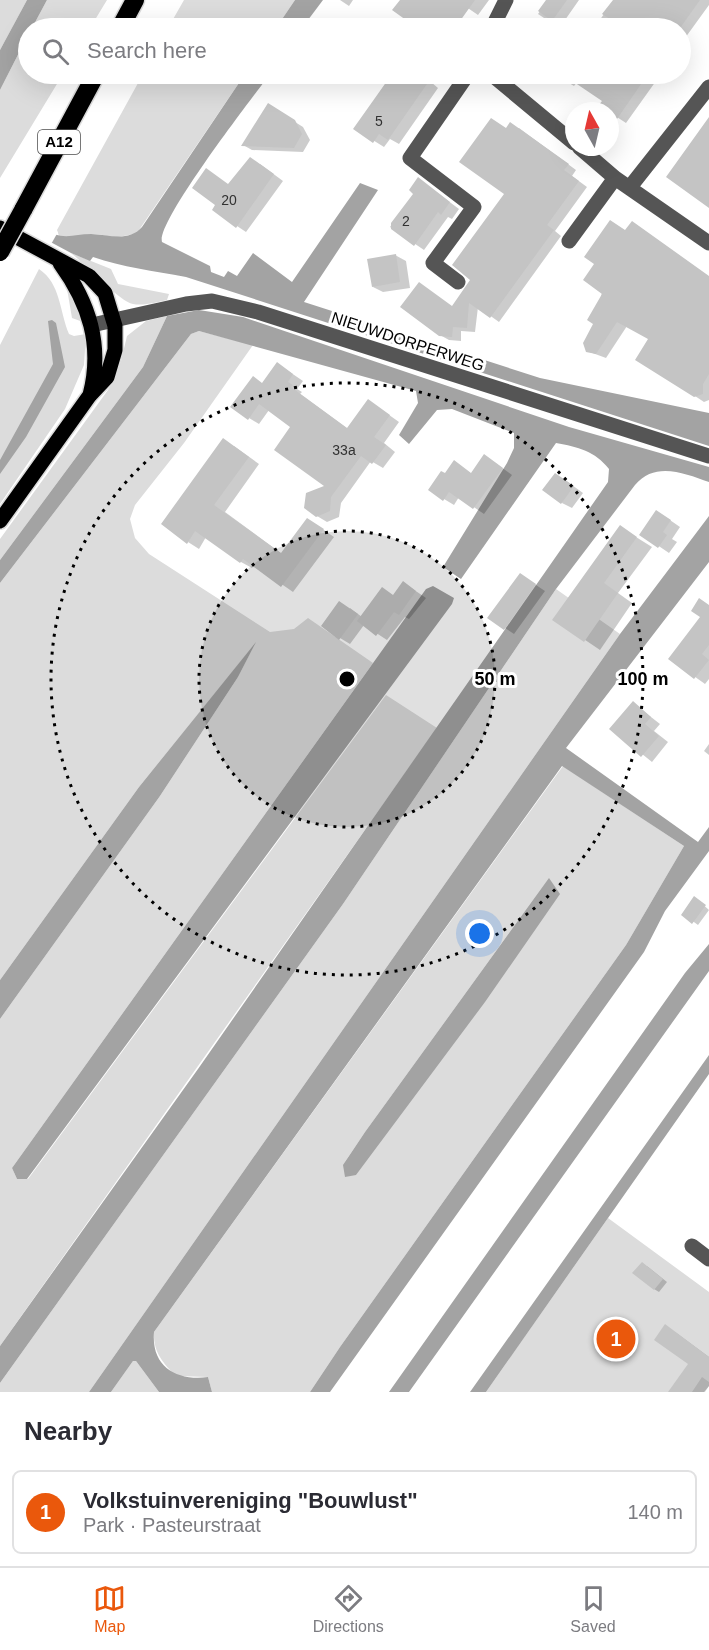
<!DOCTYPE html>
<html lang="en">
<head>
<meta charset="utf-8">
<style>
  :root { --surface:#fff; --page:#f7f7f7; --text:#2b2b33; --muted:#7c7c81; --line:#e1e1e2; --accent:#ea580c }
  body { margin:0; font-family:Arial,sans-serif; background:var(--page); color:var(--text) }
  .compass { position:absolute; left:565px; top:102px; width:54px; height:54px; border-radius:50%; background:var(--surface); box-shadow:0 6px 24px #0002; rotate:352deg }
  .you { position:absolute; left:480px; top:934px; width:21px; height:21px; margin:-15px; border:4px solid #fff; border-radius:50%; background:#1a73e8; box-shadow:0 0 0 9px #1a73e833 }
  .badge { display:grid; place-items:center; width:39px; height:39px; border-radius:50%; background:var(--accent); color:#fff; font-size:20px; font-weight:700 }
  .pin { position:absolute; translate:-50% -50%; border:3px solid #fff; box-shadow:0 2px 6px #0006 }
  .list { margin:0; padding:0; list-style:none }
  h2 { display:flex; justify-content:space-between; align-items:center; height:78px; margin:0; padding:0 24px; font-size:26px }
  h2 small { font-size:20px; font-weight:400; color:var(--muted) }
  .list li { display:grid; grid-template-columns:39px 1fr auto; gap:18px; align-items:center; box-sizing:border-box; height:84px; margin:0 12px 12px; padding:0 12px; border:2px solid var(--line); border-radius:9px }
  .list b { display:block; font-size:22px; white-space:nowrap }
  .list p { margin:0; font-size:20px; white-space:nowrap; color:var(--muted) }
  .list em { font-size:20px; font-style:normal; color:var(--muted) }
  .icon { flex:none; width:33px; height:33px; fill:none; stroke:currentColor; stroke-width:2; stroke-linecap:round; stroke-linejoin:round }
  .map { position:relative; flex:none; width:709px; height:1392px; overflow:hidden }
  .search { position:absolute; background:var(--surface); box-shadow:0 6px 24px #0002; left:18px; right:18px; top:18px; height:66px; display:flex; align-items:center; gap:15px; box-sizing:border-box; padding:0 21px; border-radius:33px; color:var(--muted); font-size:22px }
  .sheet { height:174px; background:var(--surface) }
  nav { display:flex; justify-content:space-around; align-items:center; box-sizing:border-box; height:84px; border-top:2px solid var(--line); background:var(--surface); font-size:16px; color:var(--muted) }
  nav a { display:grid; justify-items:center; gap:3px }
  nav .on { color:var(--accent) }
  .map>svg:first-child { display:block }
  .green { fill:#dcdcdc; fill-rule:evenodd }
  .water { fill:#a3a3a3 }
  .pier { fill:#fff }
  .shadow { fill:#0003 }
  .building { fill:#c4c4c4 }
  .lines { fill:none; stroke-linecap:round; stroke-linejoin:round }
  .major-casing { stroke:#dbdbdb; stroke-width:18 }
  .highway-casing { stroke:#dbdbdb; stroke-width:21 }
  .minor { stroke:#555; stroke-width:15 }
  .major { stroke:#000; stroke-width:15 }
  .highway { stroke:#000; stroke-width:18 }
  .highway-bridge-casing { stroke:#dbdbdb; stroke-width:21; stroke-linecap:butt }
  .highway-bridge { stroke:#000; stroke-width:18 }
  .ring { fill:none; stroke:#000; stroke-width:3; stroke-dasharray:3 6 }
  .labels { text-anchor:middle; stroke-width:6; stroke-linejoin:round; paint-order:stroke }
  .number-label { font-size:14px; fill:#313131 }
  .shield { fill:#fff; stroke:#4c4c4c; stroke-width:1.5 }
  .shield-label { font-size:15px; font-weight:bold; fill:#000 }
  .street-label { font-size:16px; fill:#000; stroke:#fff }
  .centre { fill:#000; stroke:#fff; stroke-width:3 }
  .ring-label { font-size:18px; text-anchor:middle; font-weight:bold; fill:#000; stroke:#fff; stroke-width:6; stroke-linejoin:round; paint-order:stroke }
</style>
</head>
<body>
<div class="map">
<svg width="709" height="1392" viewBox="0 0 709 1392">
  <rect width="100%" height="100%" fill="#fff"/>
  <!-- green -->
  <path class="green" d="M0 0H27L0 50Z
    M47 0H107L90 28H32Z
    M184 0H295L276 28H168Z
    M28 35V74H63L0 178V90Z
    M143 74H245L139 230 134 234 108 239 109 237C89 229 79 240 59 236L57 230Z
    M71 253 111 269 118 284 169 294 167 300C157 302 144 306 133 304 120 302 85 264 71 253Z
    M39 269C61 284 59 310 69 334L74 336 86 334 84 365 65 409 0 504V345Z
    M66 283 71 290 83 322 72 318Z
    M167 316 143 367 0 560V539L108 390 121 361 127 336 146 321Z
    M199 331 253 345 184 443 135 505 130 519 135 538 149 554 270 632 294 629 308 618 373 663 12 1168 17 1179H28L386 695 437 728 0 1346V1019L160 796 238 677 254 645 139 787 0 980V583L191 334Z
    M556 589 620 634 89 1392H0V1383L343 904Z
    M563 766 684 846 626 945 340 1347 310 1392H212L208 1377 176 1376C163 1363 153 1352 154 1332ZM549 878 343 1165 365 1132Z
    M608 1218 709 1292V1386L705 1392H486Z
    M133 1361H136L159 1392H111Z"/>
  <!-- water -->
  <path class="water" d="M27 0H47L32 28H28V35L0 90V50Z
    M295 0H323L302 28H276Z
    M245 74H270C253 97 156 222 162 242L210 266 211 272 224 277 228 271 237 276 253 253 292 282 360 183 378 190 304 302 540 378 709 413V446L186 277C154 271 122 267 93 257L90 261 71 253 0 215V205C17 215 35 228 54 234 67 239 77 234 91 234 107 234 128 243 142 227Z
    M199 310 243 317 569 427 709 467V482C684 473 655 461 635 485L556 589 343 904 0 1383V1346L198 1069 608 482 609 469C595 451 578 447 556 443L461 579 443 567 507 463 514 448V433L452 409 437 410 409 444 399 435 418 403 416 391 199 331 191 334 0 583V560L143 367 167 316Z
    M52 320 56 323 65 367 26 437 0 474V460L53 364 48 321Z
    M709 516V562L566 748 698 842 709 827V851L665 911 644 952 330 1392H310L340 1347 626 945 684 846 562 766 154 1332C151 1367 177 1381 208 1377L212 1392H159L136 1361H133L111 1392H89L620 634Z
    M433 586 454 598 452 604 27 1179H17L12 1168 426 589Z
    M256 642 238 677 160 796 0 1019V980L139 787Z
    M549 878 560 894 485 1002 356 1175 345 1177 343 1165 365 1132Z
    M709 944V971L409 1392H389L685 973Z
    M709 1055V1074L486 1392H470Z"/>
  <!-- pier -->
  <path class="pier" d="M0 202 58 232 50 246 0 218Z"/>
  <!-- shadow -->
  <path class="shadow" d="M340 0H353L349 6Z
    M456 0H489L478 15Z
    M548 0H579L565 20 577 28H537L544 18 538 14Z
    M614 0H709V5L680 45V28H594Z
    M425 12 435 17 452 28H414Z
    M392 74H437L431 82 438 88 399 144 390 139 384 147 355 129Z
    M554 74H661L626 123 600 106 604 101 577 82 574 86Z
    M268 105 303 127 310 140 303 152 252 150 243 145Z
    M519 128 576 170 572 176 587 187 555 231 561 236 499 322 478 307 475 332 461 331V341L449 340 440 335 453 307 472 280 506 193 507 129Z
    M260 164 283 181 246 232 237 226 217 205 231 187Z
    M419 179 459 209 452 219 448 217 424 250 390 227 415 193Z
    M619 227 709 277V400L704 402 695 396 650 339 627 326 606 358 587 351Z
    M395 255 406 261 410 288 383 292 373 287Z
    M278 364 303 381 297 389 302 392 300 394 348 429 378 407 399 422 384 443 395 452 383 468 371 461 341 503 339 517 327 522 317 516 327 486 292 427 269 410 259 424 249 418 263 384Z
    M234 446 259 464 225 512 282 554 318 526 334 537 293 592 254 565 252 568 241 562 206 537 199 549 188 542Z
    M494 462 512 475 484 514 459 497 454 505 444 499 445 475 472 474Z
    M565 480 583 493 572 508 562 503Z
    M667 518 680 527 672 539 677 542 669 553 641 534Z
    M620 527 652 547 618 593 632 603 600 650 554 619Z
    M530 581 545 591 514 634 505 628Z
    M404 583 426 598 409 619 405 617 387 640 364 625 350 644 340 638 350 608 362 617 394 597Z
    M709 637V679L705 684 670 659Z
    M633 703 660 724 654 731 668 742 652 762 611 729Z
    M709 744V755L704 751Z
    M699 901 709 910 698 925 683 914Z
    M647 1266 667 1282 659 1292 654 1289Z
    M675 1332 709 1357V1386L704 1392H682L690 1363Z"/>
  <!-- building -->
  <path class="building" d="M400 0H475L455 28H417L392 10Z
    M546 0H567L552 21 538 11Z
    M613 0H700L680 28H624L602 14Z
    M392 74H419L429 81 388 140 379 134 373 143 353 129Z
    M562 74H648L617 119 610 114V111L598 106 602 101Z
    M268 103 295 120 302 134 294 148 241 146Z
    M709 117V208L666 177Z
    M491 118 506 128 510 122 569 164 564 170 579 181 547 225 554 230 490 318 469 303 467 328 453 327 452 337 439 336 400 307 419 282 452 306 470 280 452 265 504 194 459 162Z
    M250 157 274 174 236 228 212 210 215 205 192 188 206 168 228 184Z
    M418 177 450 202 441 215 438 212 414 246 391 229V223L413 194 409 190Z
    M610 220 625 230 632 221 709 276V374L703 384V394L694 397 635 360 648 339 617 322 596 354 586 352 583 343 593 324 587 320 602 294 583 280 594 264 584 257Z
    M396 254 400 282 372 287 367 259Z
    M277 362 293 374 288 382 293 385 291 387 347 428 368 399 390 415 374 437 386 445 372 464 361 456 331 497 330 511 316 517 304 508 306 493 324 486 274 450 290 427 259 404 248 420 230 407 253 376 262 383Z
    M223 438 249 457 214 505 281 553 307 518 324 529 281 587 243 559 240 563 195 531 187 544 161 524Z
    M484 454 503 468 473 509 449 492 443 501 428 490 441 471 445 473 454 460 471 473Z
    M555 473 574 486 561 504 542 490Z
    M656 510 671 520 663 532 667 535 658 548 639 535Z
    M620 525 637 537 604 583 618 593 584 642 552 620Z
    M520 573 536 584 504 630 487 618Z
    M403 581 416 591 399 615 394 612 376 636 357 621 382 587 393 595Z
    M699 598 709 605V645L702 654 709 660 694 679 668 659 700 617 691 611Z
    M339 601 358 614 339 640 321 626Z
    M633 701 651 717 645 724 659 736 641 757 609 729Z
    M694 896 706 905 692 924 681 915Z
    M642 1262 663 1279 654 1290 632 1273Z
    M665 1324 709 1357V1382L702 1377 692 1392H668L688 1364 654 1340Z"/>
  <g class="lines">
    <!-- major casing -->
    <g class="major-casing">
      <path id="major" d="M0 228 89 276 105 293 115 326V350L107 377 90 395 0 521
        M60 263C89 303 103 345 90 395"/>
    </g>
    <!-- highway casing -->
    <g class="highway-casing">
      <path id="highway" d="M120 28 135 0
        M23 210 96 74"/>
    </g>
    <!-- minor -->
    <path class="minor" d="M492 28 506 0
      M491 74 574 143
      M579 147 615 178 709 243
      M630 187 709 87
      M569 241 615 178
      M458 282 433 263 474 207 410 158 468 74
      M92 325 186 304 212 301 258 312 709 456
      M692 1246 709 1259"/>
    <!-- major -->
    <use href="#major" class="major"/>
    <!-- highway -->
    <use href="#highway" class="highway"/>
    <!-- highway-bridge casing -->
    <g class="highway-bridge-casing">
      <path id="highway-bridge" d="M0 252 23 210"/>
    </g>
    <!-- highway-bridge -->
    <use href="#highway-bridge" class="highway-bridge"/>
  </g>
  <!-- distance rings -->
  <circle cx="347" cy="679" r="148" fill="#000" fill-opacity=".12"/>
  <g class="ring">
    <circle cx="347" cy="679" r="148"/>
    <circle cx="347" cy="679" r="296"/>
  </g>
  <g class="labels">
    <!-- number labels -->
    <g class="number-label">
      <text x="379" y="126">5</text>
      <text x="229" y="205">20</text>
      <text x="406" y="226">2</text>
      <text x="344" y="455">33a</text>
    </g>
    <!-- shield labels -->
    <rect class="shield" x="38" y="130" width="42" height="24" rx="4.5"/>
    <g class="shield-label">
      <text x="59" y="147">A12</text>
    </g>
    <!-- street labels -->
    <g class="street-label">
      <text transform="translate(408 341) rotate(18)" y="6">NIEUWDORPERWEG</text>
    </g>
  </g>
  <circle cx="347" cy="679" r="9" class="centre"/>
  <g class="ring-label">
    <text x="495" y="685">50 m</text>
    <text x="643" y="685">100 m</text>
  </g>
</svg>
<svg class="compass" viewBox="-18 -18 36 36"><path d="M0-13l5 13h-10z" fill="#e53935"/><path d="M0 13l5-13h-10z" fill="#7c7c81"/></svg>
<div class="you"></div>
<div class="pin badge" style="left:616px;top:1339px">1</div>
<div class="search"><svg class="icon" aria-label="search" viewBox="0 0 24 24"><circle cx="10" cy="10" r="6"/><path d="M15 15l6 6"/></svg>Search here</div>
</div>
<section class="sheet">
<h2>Nearby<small></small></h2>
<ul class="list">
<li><span class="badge">1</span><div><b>Volkstuinvereniging &quot;Bouwlust&quot;</b><p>Park · Pasteurstraat</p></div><em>140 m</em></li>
</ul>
</section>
<nav>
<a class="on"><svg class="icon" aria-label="map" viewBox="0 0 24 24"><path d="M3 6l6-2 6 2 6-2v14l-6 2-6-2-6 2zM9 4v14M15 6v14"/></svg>Map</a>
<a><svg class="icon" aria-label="directions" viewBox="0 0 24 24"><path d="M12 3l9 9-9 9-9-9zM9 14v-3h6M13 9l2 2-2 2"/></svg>Directions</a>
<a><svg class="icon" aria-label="saved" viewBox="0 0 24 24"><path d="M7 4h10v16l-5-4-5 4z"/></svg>Saved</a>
</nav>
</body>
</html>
